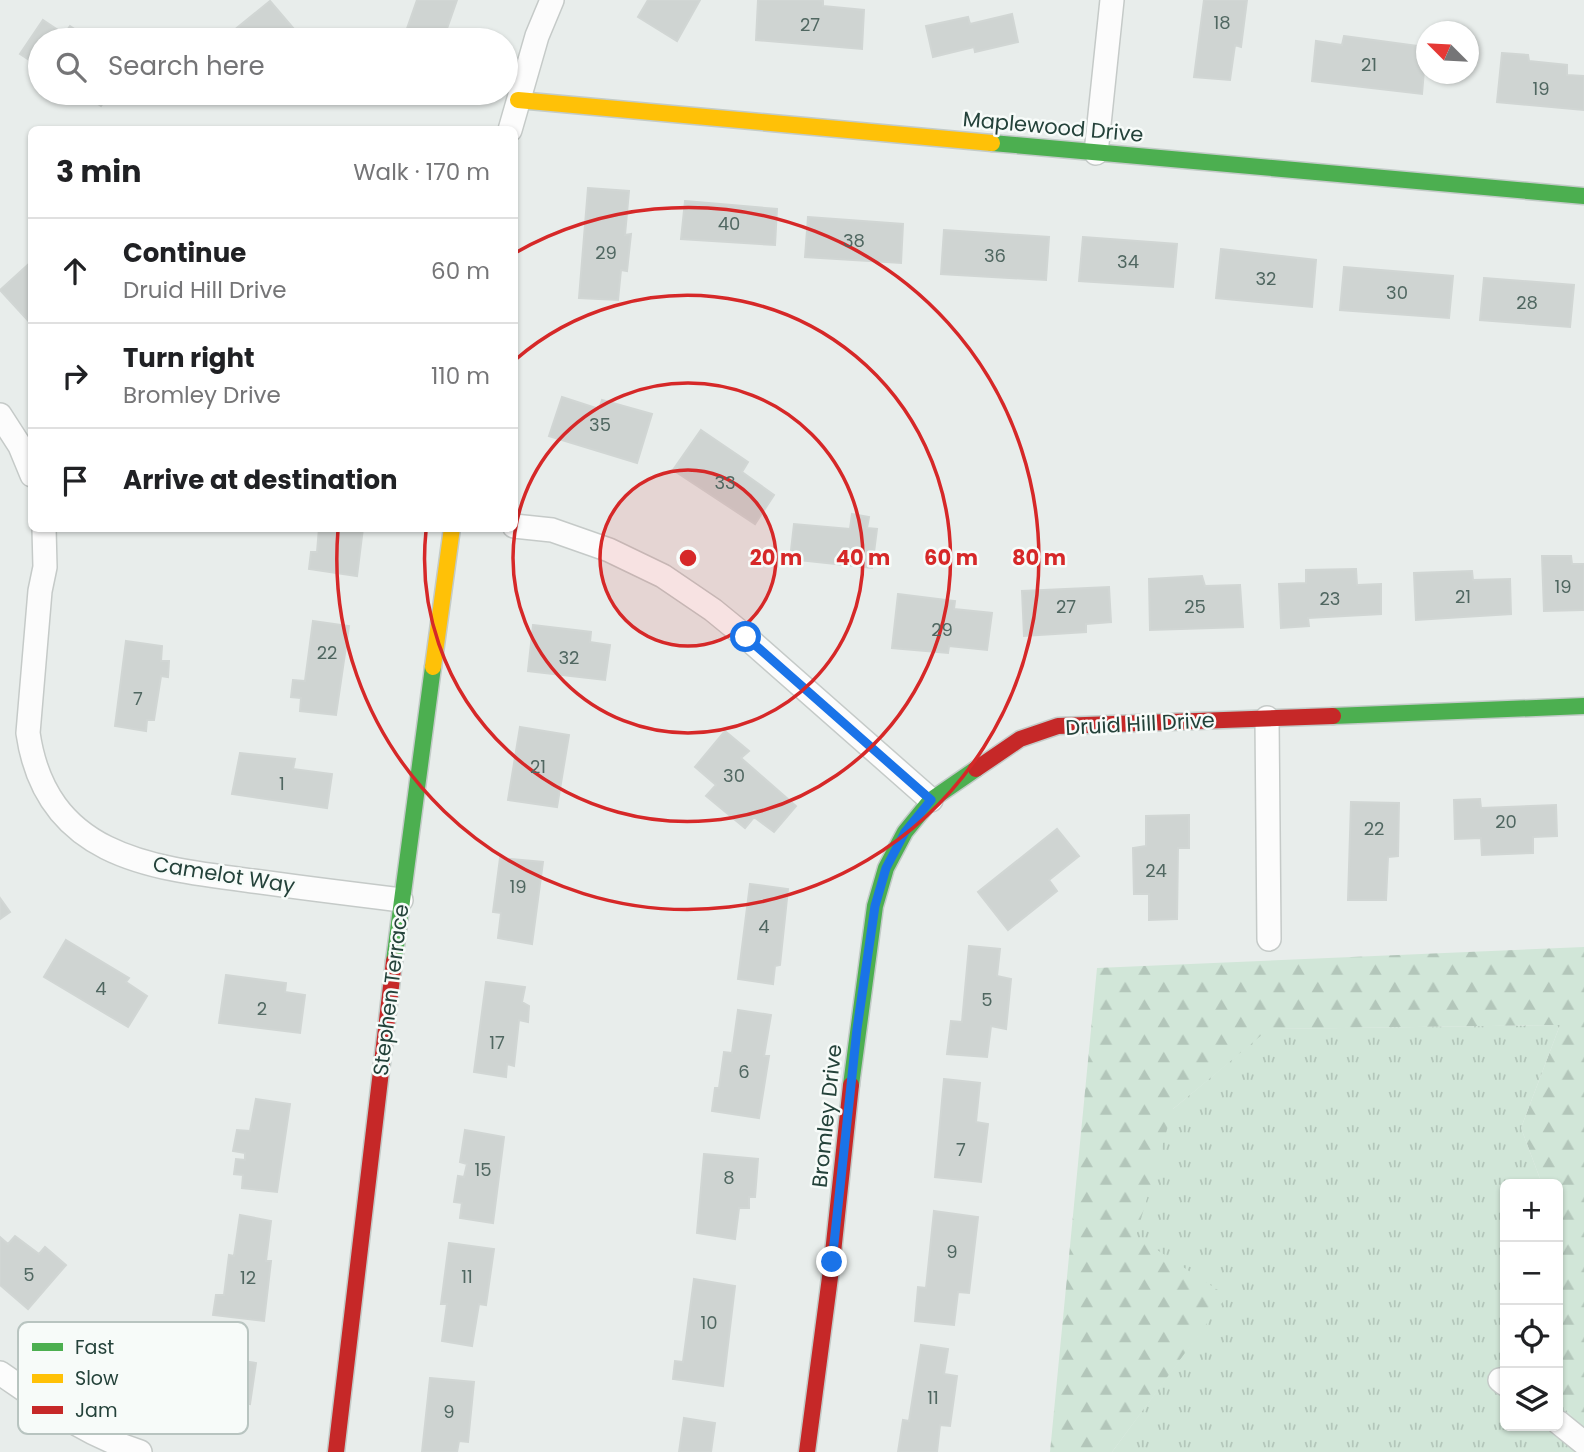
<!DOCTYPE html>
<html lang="en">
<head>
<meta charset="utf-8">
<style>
  :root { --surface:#fff; --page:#f6f6f6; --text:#202124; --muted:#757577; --line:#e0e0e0 }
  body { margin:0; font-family:Poppins,sans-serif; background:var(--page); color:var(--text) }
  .controls { position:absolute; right:21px; bottom:21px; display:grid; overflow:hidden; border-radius:10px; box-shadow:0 2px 5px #0004 }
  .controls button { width:63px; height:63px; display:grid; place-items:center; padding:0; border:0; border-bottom:2px solid var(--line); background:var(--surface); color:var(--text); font:35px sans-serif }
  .compass { position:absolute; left:1416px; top:21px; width:63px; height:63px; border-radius:50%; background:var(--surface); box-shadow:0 2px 5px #0004; rotate:294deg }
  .stop { position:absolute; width:21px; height:21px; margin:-16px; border:5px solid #1a73e8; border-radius:50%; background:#fff }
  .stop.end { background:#1a73e8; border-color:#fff; box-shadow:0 2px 7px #0008 }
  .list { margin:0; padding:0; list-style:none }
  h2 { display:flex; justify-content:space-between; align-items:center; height:91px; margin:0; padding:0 28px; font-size:30px }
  h2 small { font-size:23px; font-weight:400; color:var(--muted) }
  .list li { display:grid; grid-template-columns:46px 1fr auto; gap:21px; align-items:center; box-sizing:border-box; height:105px; padding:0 28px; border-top:2px solid var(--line) }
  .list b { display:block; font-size:26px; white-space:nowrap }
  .list p { margin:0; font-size:23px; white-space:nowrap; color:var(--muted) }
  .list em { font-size:23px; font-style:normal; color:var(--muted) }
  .icon { flex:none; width:38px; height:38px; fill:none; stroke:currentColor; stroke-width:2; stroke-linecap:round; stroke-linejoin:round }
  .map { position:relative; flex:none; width:1584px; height:1452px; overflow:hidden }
  .search { position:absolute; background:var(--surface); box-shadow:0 2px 5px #0004; left:28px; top:28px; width:490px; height:77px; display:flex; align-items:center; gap:18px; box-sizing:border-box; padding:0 24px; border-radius:38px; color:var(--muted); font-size:26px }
  .panel { position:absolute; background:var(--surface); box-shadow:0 2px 5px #0004; left:28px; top:126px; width:490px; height:406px; border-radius:10px }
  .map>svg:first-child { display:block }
  .forest { fill:url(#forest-firs) }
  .park { fill:url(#park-tufts) }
  .building { fill:#cfd4d2; stroke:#d1d6d4; stroke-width:2 }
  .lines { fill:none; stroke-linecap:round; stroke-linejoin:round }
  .street-casing { stroke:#c5cac8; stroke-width:26 }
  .fast-casing { stroke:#c3cbc8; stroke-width:19 }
  .slow-casing { stroke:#c3cbc8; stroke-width:19 }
  .jam-casing { stroke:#c3cbc8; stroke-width:19 }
  .street { stroke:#fcfcfc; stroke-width:23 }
  .fast { stroke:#4caf50; stroke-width:16 }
  .slow { stroke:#ffc107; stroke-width:16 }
  .jam { stroke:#c62828; stroke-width:16 }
  .route { stroke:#1a73e8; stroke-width:9 }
  .ring { fill:none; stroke:#d62828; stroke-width:3.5 }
  .labels { text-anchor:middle; stroke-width:5; stroke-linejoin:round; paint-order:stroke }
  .number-label { font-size:18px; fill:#506761 }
  .street-label { font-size:21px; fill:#24423a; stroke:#f7fbf9 }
  .key { fill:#f7fbf9; stroke:#b8c4c0; stroke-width:2 }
  .key-label { font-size:19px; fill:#24423a }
  .centre { fill:#d62828; stroke:#f7fbf9; stroke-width:3.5 }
  .ring-label { font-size:21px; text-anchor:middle; font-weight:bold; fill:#d62828; stroke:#f7fbf9; stroke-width:5; stroke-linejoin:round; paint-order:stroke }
</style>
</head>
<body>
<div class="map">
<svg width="1584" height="1452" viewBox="0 0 1584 1452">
  <defs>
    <pattern id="forest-firs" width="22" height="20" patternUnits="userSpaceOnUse" patternTransform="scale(1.75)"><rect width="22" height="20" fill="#d1e6d8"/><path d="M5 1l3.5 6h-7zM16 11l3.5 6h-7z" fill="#b3c6ba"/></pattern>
    <pattern id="park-tufts" width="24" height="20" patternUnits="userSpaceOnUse" patternTransform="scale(1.75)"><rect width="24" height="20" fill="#d1e6d8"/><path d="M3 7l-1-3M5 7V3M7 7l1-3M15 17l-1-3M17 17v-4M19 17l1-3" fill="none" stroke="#b3c6ba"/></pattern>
  </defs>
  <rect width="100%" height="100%" fill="#e8edeb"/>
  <!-- forest -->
  <path class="forest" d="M1584 947V1430L1558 1401V1239L1560 1233 1558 1227V1184H1542L1521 1128 1560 1025 1270 1029 1173 1109 1228 1296 1112 1452H1050L1097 968Z"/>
  <!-- park -->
  <path class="park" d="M1560 1025 1521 1128 1542 1184H1505V1426H1558V1401L1584 1430V1452H1112L1227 1296 1136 1236 1173 1109 1269 1029Z"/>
  <!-- building -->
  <path class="building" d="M417 0H457L443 40H403Z
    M648 0H700L677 41 638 17Z
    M758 0H817L823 1V6L864 10 862 49 756 40Z
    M1204 0H1247L1241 47 1235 45 1230 80 1194 77Z
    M270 1 299 35 293 40H222Z
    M1012 14 1018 42 975 52 974 47 933 57 926 26 968 17 970 24Z
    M43 20 64 34 70 26 91 40H40V67L20 54Z
    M1344 36 1426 47 1422 94 1312 81 1316 41 1342 45Z
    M1502 53 1528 55 1529 61 1567 65V75L1584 76V110L1497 102Z
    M80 93H110L101 106Z
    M588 188 629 191 625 235 631 234 627 271 621 270 618 300 579 298Z
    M685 201 777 209 775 245 681 239Z
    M808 217 903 224 901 263 805 257Z
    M944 230 1049 237 1046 280 941 274Z
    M1083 237 1177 244 1173 287 1079 281Z
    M1221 249 1316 260 1312 307 1216 298Z
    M32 261V325L0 290Z
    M1344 267 1453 276 1449 318 1340 310Z
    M1484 278 1574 285 1570 327 1480 320Z
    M562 397 599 409 602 400 652 414 637 463 549 436Z
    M701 430 748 462 742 472 774 495 755 524 673 470Z
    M852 514 869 517 867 528 877 529 872 568 790 559 794 524 850 529Z
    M319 528H363L357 576 309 569 311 552H317Z
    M1542 556H1571L1572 564H1584V610L1544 611Z
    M1356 569 1357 585 1381 584V614L1308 618 1309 626 1281 628 1279 584 1306 583V570Z
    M1472 571 1473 580 1510 579 1511 614 1416 620 1414 573Z
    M1202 576 1205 586 1240 585 1243 627 1150 630 1149 579Z
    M1109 587 1111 622 1086 624V632L1024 636 1022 591Z
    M898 594 955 601 954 609 992 613 987 650 949 646 948 653 892 648Z
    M313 621 349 626 336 715 300 711 301 698 291 697 293 680 305 681Z
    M533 625 591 632 590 642 610 645 605 680 528 671Z
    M126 641 162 646 161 661H169L168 677 161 676 154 720H147L146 731 115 726Z
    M520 727 569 735 557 807 508 800Z
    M725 731 749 751 741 758 796 806 774 832 754 817 745 828 706 796 716 785 695 767Z
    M240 753 295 759 293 769 332 774 327 808 232 794Z
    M1480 799 1481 808 1556 805 1557 836 1533 837V853L1482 855 1481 838 1455 839 1454 800Z
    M1351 802 1399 803 1398 856 1388 857 1386 900H1348Z
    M1189 815V848H1178L1177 919 1149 920V894H1134L1133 848 1146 846V816Z
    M1057 829 1079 856 1049 880 1057 891 1008 930 978 892Z
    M500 858 543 862 532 944 498 938 501 913 493 912Z
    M750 884 788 889 780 965 775 966 773 984 738 979Z
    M0 898 10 912 0 919Z
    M66 940 129 978 126 982 147 996 128 1027 44 977Z
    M969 946 1000 949 997 976 1011 979 1006 1029 991 1026 987 1057 947 1054 951 1021 962 1022Z
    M226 975 286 983 285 992 305 995 300 1033 219 1023Z
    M486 982 525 987 522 1002 529 1006 528 1022 519 1020 514 1066 507 1064 506 1077 474 1072Z
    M738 1010 771 1015 764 1056H769L759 1118 712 1111 715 1088H719L724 1052 732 1053Z
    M944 1079 980 1083 976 1122 988 1124 981 1182 935 1177Z
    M256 1099 290 1104 277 1192 242 1188 243 1175 234 1174 236 1159 245 1160V1153L233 1151 237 1130 250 1131Z
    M465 1130 504 1137 493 1223 460 1218 462 1203 454 1202 458 1176 464 1177 467 1164 460 1162Z
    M704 1154 758 1159 755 1197H749V1208H739L735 1239 697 1233Z
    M934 1211 978 1217 969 1293 958 1292 954 1325 915 1321 918 1287 926 1288Z
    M240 1215 271 1221 266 1261H271L264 1321 213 1315 216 1295H224L229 1255 234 1256Z
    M15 1236 39 1254 45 1247 66 1265 28 1309 0 1285V1237L8 1244Z
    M449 1243 494 1249 486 1305 479 1304 472 1346 442 1341 447 1304H441Z
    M694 1279 735 1286 723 1386 673 1379 675 1361 683 1362Z
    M921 1345 948 1349 944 1374 957 1376 950 1426 940 1425 937 1452H898L903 1420 909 1421Z
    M165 1348 256 1363 250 1404 160 1388Z
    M430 1378 474 1382 468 1442 459 1441 457 1452H422Z
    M684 1418 715 1423 711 1452H679Z"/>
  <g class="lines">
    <!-- street casing -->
    <g class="street-casing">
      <path id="street" d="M510 130 537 36 552 0
        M1096 153 1112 0
        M0 415 20 446 32 475
        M514 526 552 530 609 550 663 576 713 610 746 637 931 800
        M44 528 45 567 40 591 28 733C46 857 150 868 253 881 303 888 352 894 401 900
        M1267 718 1269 939
        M0 1373C48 1406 84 1434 140 1452
        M1500 1380 1505 1384
        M1558 1422 1584 1443"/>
    </g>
    <!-- fast casing -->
    <g class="fast-casing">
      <path id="fast" d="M992 143 1584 196
        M1333 716 1584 706
        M394 961 433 667
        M851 1085 875 906 886 868 905 832 931 800 976 769"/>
    </g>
    <!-- slow casing -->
    <g class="slow-casing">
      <path id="slow" d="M518 100 992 143
        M433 667 452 528"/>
    </g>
    <!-- jam casing -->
    <g class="jam-casing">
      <path id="jam" d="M976 769 1020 739 1058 726 1333 716
        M336 1452 394 961
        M807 1452 832 1262 851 1085"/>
    </g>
    <!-- street -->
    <use href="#street" class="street"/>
    <!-- fast -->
    <use href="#fast" class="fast"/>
    <!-- slow -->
    <use href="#slow" class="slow"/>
    <!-- jam -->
    <use href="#jam" class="jam"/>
  </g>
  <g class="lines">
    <!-- route -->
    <path class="route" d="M746 637 931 800 905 832 886 868 875 906 857 1029 832 1262"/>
  </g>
  <!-- distance rings -->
  <circle cx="688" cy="558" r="88" fill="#d62828" fill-opacity=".12"/>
  <g class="ring">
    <circle cx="688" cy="558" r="88"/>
    <circle cx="688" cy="558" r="175"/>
    <path d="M515 360A263 263 0 1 1 426 531"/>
    <path d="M515 253A351 351 0 1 1 338 530"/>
  </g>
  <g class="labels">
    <!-- number labels -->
    <g class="number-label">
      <text x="1222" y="29">18</text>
      <text x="810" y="31">27</text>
      <text x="1369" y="71">21</text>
      <text x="1541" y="95">19</text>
      <text x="729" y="230">40</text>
      <text x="854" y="247">38</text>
      <text x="606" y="259">29</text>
      <text x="995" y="262">36</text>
      <text x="1128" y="268">34</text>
      <text x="1266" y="285">32</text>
      <text x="1397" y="299">30</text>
      <text x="1527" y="309">28</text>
      <text x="600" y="431">35</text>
      <text x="725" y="489">33</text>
      <text x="1563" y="593">19</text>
      <text x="1463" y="603">21</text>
      <text x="1330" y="605">23</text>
      <text x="1066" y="613">27</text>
      <text x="1195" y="613">25</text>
      <text x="942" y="636">29</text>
      <text x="327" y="659">22</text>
      <text x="569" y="664">32</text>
      <text x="138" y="705">7</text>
      <text x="538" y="773">21</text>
      <text x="734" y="782">30</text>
      <text x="282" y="790">1</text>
      <text x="1506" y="828">20</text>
      <text x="1374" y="835">22</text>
      <text x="1156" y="877">24</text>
      <text x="518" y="893">19</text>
      <text x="764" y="933">4</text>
      <text x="101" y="995">4</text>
      <text x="987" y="1006">5</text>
      <text x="262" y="1015">2</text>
      <text x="497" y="1049">17</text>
      <text x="744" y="1078">6</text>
      <text x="961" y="1156">7</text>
      <text x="483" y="1176">15</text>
      <text x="729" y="1184">8</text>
      <text x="952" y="1258">9</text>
      <text x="29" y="1281">5</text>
      <text x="467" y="1283">11</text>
      <text x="248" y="1284">12</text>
      <text x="709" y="1329">10</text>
      <text x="933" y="1404">11</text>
      <text x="449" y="1418">9</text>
    </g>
    <!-- street labels -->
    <g class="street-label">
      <text transform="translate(1053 127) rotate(5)" y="7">Maplewood Drive</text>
      <text transform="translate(1140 724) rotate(-3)" y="7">Druid Hill Drive</text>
      <text transform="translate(224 875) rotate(9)" y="7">Camelot Way</text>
      <text transform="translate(391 990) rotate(-83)" y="7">Stephen Terrace</text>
      <text transform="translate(827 1116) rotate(-84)" y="7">Bromley Drive</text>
    </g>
  </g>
  <!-- legend -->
  <rect x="18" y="1322" width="230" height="112" rx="10" class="key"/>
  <rect x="32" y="1343" width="31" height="8" fill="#4caf50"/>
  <rect x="32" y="1374" width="31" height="9" fill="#ffc107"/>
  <rect x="32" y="1406" width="31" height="8" fill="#c62828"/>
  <g class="key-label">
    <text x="75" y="1354">Fast</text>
    <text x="75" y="1385">Slow</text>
    <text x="75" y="1417">Jam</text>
  </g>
  <circle cx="688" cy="558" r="10" class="centre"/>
  <g class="ring-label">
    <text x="776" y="565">20 m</text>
    <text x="863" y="565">40 m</text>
    <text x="951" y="565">60 m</text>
    <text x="1039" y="565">80 m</text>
  </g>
</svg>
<div class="controls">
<button>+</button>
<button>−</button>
<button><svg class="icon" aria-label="locate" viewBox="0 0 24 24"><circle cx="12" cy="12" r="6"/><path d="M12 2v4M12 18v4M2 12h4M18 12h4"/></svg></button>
<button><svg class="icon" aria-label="layers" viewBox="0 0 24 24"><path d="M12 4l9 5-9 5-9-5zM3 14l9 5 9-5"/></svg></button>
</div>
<svg class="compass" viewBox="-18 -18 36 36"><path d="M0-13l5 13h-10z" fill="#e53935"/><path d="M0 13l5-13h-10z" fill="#757577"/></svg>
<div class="stop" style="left:746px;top:637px"></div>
<div class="stop end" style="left:832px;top:1262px"></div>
<div class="search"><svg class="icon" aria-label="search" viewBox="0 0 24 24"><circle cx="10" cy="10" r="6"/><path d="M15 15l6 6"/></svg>Search here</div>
<section class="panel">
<h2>3 min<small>Walk · 170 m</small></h2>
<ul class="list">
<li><svg class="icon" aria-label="ahead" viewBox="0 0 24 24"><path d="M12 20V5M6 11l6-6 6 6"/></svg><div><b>Continue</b><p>Druid Hill Drive</p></div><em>60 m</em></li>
<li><svg class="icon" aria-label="right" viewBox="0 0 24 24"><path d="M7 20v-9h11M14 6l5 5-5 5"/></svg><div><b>Turn right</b><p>Bromley Drive</p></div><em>110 m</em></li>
<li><svg class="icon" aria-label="arrive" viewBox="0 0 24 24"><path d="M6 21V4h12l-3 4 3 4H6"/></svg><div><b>Arrive at destination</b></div></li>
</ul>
</section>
</div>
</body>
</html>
